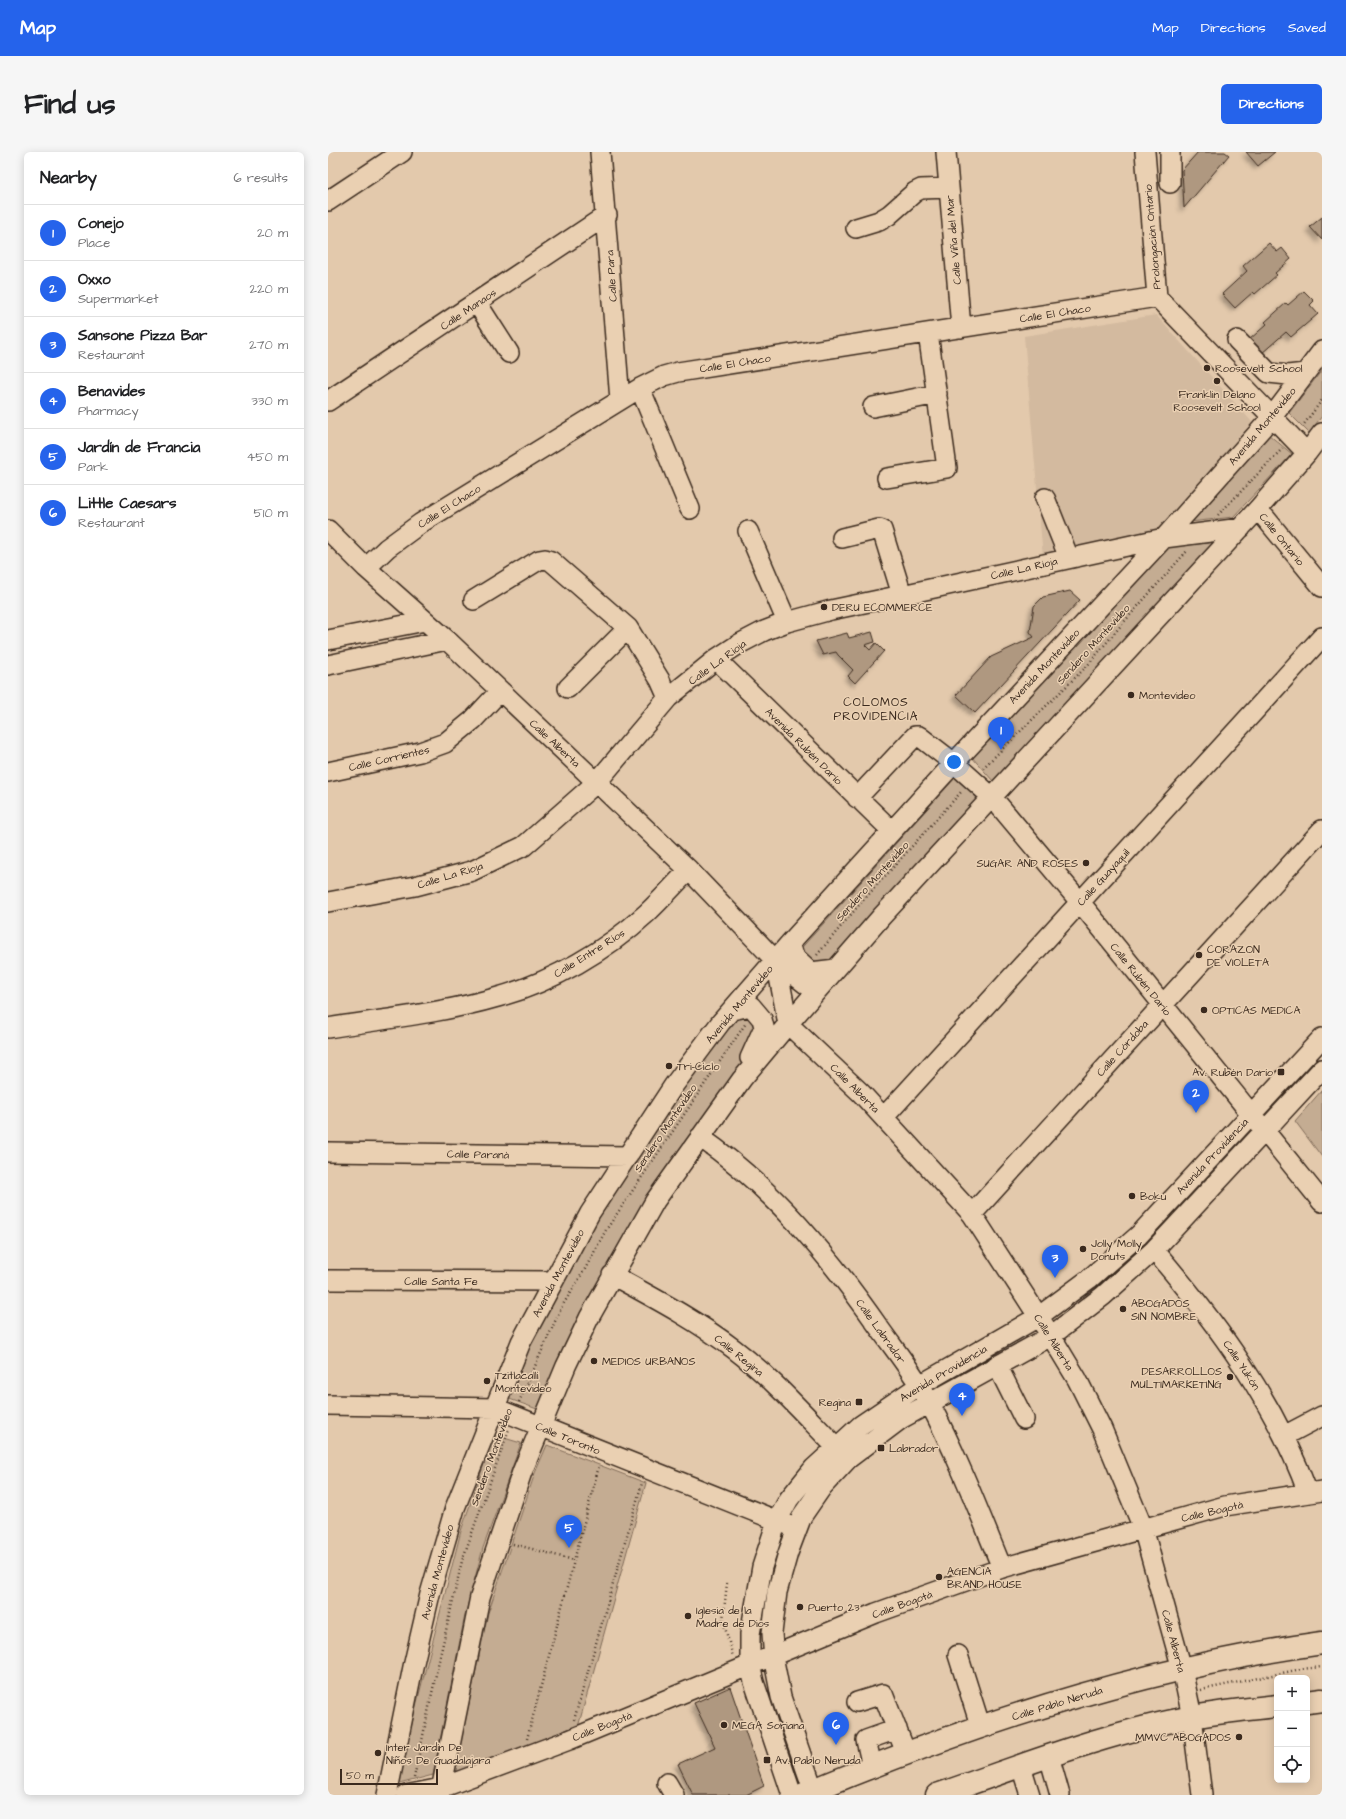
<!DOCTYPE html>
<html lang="en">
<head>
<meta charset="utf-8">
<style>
  :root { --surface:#fff; --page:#f6f6f6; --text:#202124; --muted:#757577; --line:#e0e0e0; --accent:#2563eb }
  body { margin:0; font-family:"Architects Daughter",sans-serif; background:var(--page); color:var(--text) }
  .controls { position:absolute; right:12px; bottom:12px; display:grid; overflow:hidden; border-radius:6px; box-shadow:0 2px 10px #0003 }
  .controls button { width:36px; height:36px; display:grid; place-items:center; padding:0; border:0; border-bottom:1px solid var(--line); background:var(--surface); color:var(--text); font:20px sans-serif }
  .scale { position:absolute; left:12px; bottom:10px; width:98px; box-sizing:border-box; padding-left:4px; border:2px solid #3b2a1e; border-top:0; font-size:11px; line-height:14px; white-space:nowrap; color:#3b2a1e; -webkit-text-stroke:3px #ead0b2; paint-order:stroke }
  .you { position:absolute; left:626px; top:610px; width:14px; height:14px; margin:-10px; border:3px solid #fff; border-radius:50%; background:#1a73e8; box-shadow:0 0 0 6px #1a73e833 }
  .badge { display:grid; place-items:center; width:26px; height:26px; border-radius:50%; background:var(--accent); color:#fff; font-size:13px; font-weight:700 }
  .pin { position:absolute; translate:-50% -33px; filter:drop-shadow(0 1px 2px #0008) }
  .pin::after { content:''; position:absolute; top:21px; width:14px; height:12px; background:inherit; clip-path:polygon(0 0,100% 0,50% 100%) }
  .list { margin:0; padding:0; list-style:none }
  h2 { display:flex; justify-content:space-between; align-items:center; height:52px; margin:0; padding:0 16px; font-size:17px }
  h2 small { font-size:13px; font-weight:400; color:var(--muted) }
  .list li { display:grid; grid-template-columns:26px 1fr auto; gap:12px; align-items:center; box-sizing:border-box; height:56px; padding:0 16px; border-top:1px solid var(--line) }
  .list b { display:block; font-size:15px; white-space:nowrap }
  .list p { margin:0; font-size:13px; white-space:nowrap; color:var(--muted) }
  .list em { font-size:13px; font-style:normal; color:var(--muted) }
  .icon { flex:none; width:22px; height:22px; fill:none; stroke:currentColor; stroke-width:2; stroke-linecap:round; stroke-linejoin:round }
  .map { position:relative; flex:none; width:994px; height:1643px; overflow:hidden; border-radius:6px }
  header { display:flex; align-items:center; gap:24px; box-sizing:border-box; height:56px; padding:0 20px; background:var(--accent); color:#fff }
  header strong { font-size:19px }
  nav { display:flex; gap:22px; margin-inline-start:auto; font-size:14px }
  .intro { display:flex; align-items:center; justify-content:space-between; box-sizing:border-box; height:96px; padding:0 24px }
  h1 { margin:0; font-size:28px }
  .button { padding:10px 18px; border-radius:6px; background:var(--accent); color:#fff; font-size:14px; font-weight:700 }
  main { display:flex; gap:24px; padding:0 24px }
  aside { flex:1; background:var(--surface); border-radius:6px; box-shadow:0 2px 10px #0003 }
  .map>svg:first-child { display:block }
  .built { fill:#d3ba9f }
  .green { fill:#c4ac92; stroke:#806b58 }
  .building { fill:#af9880; stroke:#3b2a1e; filter:url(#shadow) }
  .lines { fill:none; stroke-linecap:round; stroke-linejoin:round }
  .minor-casing { stroke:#3b2a1e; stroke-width:22 }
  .major-casing { stroke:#3b2a1e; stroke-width:25 }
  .path { stroke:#3b2a1e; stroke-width:2.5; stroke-dasharray:1 3; stroke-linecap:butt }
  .minor { stroke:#ead0b2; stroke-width:19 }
  .major { stroke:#ead0b2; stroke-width:22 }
  .poi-dot { fill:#3b2a1e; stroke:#ead0b2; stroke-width:1.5 }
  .labels { text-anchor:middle; stroke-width:3; stroke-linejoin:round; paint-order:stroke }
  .street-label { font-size:11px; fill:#3b2a1e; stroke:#ead0b2 }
  .poi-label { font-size:11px; fill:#3b2a1e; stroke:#ead0b2; text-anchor:start }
  .neighbourhood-label { font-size:12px; letter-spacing:1px; fill:#3b2a1e; stroke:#ead0b2 }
</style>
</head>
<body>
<header>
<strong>Map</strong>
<nav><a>Map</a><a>Directions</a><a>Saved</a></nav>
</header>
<div class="intro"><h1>Find us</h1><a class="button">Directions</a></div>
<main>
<aside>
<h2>Nearby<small>6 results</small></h2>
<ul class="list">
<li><span class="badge">1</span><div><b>Conejo</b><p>Place</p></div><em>20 m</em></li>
<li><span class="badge">2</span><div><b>Oxxo</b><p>Supermarket</p></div><em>220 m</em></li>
<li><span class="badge">3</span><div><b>Sansone Pizza Bar</b><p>Restaurant</p></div><em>270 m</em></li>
<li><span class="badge">4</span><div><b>Benavides</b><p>Pharmacy</p></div><em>330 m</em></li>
<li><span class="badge">5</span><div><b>Jardín de Francia</b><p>Park</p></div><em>450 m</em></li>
<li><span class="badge">6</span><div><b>Little Caesars</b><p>Restaurant</p></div><em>510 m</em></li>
</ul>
</aside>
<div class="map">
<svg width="994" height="1643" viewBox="0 0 994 1643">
  <defs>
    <filter id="shadow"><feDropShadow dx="-3.5" dy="3.5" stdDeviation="2" flood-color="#0004"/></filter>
  </defs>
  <rect width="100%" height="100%" fill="#e3c9ac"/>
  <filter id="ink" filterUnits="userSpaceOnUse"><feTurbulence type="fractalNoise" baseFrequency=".025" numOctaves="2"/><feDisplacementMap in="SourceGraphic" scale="8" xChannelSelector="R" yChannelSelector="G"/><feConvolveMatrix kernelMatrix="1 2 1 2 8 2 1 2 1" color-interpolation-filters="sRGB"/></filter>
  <g filter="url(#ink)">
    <!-- built -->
    <path class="built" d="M828 163 924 270 826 382 715 406 696 184Z"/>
    <!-- green -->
    <path class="green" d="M994 218V264L981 281 961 261Z
      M940 282 964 302 905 365 862 370Z
      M891 390 665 629 642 603 836 395Z
      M628 625 650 647 498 815 467 803Z
      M418 856 435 878 408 922 363 981 323 1040 253 1160 228 1213 209 1257 176 1245 195 1202 257 1087 364 924 395 881Z
      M994 938V1005L967 969Z
      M166 1283 193 1291 155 1396 137 1463 105 1623 71 1632 86 1562 133 1379Z
      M219 1293 318 1331 250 1575 126 1622 160 1461 207 1321Z"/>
    <!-- building -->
    <path class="building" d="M870 0H897L901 3 856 56 854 18Z
      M918 0H947L930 14Z
      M994 65V88L982 75Z
      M941 91 949 100 954 96 963 107 947 121 949 123 927 142 925 140 907 156 894 142 919 119 915 114Z
      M976 139 986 149 982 153 990 162 963 185 958 180 933 202 921 188 939 172 937 170 958 151 960 153Z
      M742 439 752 448 647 561 628 543 663 505 706 485 702 480 706 454 715 445Z
      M544 480 547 490 537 493 542 498 548 491 556 499 527 531 520 524 525 518 510 503 508 500 495 503 488 489 519 481 521 486Z
      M402 1535 436 1634 418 1643H365L350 1612 387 1595 366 1551Z"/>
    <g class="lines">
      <!-- minor casing -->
      <g class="minor-casing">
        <path id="minor" d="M272 0 292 248
          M618 0 633 176
          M817 0 829 145 979 301
          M842 0V31
          M0 49 74 0
          M528 76 551 69 561 63 587 40 593 37 621 36
          M149 151 181 201
          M909 188 941 221 960 223 977 221
          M312 236 362 357
          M0 249 279 63
          M545 255 609 242
          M559 326 619 316 600 181
          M717 346 741 406
          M930 357 994 435
          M0 378 38 416 119 488 361 718 448 809 488 840
          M420 379 459 470
          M514 386 551 377 554 378 574 443
          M38 416 59 396 93 371 312 236 336 224 350 220 829 145
          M146 448 211 408 217 407 223 409 300 476 332 528 340 546
          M0 488 97 469
          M388 507 564 679
          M0 513 119 488
          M240 536 300 476
          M0 620 92 600 117 591 145 568 172 539
          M529 646 587 584H591L626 611 664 645 752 750 994 1050
          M0 750 87 734 144 719 196 694 269 630 340 546 388 507 411 492 436 479 459 470 503 458 574 443 836 386 913 376
          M462 791 466 804 483 820 508 817
          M448 809 460 872 533 941 644 1062 723 1184 749 1227 774 1277 815 1376 854 1517 864 1565 874 1643
          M404 858 423 854 434 867 436 875 422 906
          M0 876C56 867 115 861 170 845 224 830 278 799 319 761 334 747 347 732 361 718
          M556 965 994 485
          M372 985C446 1037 501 1104 552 1177 569 1201 588 1224 601 1250 629 1303 651 1360 674 1416
          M0 1000 300 1004
          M644 1062 994 678
          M826 1098C889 1171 947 1250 980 1341
          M284 1123C326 1146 368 1168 406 1197 447 1228 480 1267 516 1303
          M0 1128 225 1129
          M669 1213 696 1267
          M0 1253 167 1256 460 1373
          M956 1284 994 1264
          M630 1503 653 1576
          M529 1550 555 1542 578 1601
          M721 1604 732 1643
          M544 1614 538 1588 569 1577
          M693 1614 702 1643
          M339 1631 346 1643
          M59 1643 85 1515 102 1442 127 1356 193 1190 262 1061 346 933 393 870 462 791 626 611 836 386 944 265 994 199
          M78 1643 113 1636 241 1588 548 1461 674 1416 897 1354 994 1339
          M112 1643 152 1445 194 1320 238 1214 261 1166 327 1049 414 927 460 872 554 764 930 357 979 301 994 281
          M464 1643 426 1530 422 1513V1482L434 1415 449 1369 461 1347 486 1316 533 1273 592 1233 710 1165 761 1127 811 1083 994 886
          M487 1643 453 1545 446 1509 444 1481 449 1440 460 1401 474 1364 494 1335 520 1307 573 1267 723 1184 775 1144 826 1098 994 917"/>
      </g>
      <!-- major casing -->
      <g class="major-casing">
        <path id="major" d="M979 1550 994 1548
          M474 1643C640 1573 815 1516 994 1491
          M609 1643C691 1615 779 1580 865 1565 892 1560 921 1557 949 1554"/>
      </g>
      <!-- path -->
      <path class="path" d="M974 275 994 248
        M890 363 955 296
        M655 616 759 514 795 471 859 399
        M489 803 531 753 634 639
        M191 1250 233 1156 257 1117 278 1078 418 871
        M185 1392 246 1408
        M399 1431 395 1468 405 1505
        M873 1538 973 1517 994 1515
        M246 1568 314 1331
        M199 1587 271 1314
        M86 1626 110 1513 134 1409 181 1277"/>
      <!-- minor -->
      <use href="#minor" class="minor"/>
      <!-- major -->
      <use href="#major" class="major"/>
    </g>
  </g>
  <!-- markers -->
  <g class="poi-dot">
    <circle cx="879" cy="216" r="4"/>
    <circle cx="889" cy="229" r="4"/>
    <circle cx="496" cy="455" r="4"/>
    <circle cx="803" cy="543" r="4"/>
    <circle cx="758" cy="711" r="4"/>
    <circle cx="871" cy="803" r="4"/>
    <circle cx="876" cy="858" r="4"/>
    <circle cx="341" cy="914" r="4"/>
    <rect x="949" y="916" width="8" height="8" rx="2"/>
    <circle cx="804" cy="1044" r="4"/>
    <circle cx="755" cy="1097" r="4"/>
    <circle cx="795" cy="1157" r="4"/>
    <circle cx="266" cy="1209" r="4"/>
    <circle cx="902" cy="1225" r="4"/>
    <circle cx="159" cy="1229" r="4"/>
    <rect x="527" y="1246" width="8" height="8" rx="2"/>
    <rect x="549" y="1292" width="8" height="8" rx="2"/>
    <circle cx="611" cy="1425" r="4"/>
    <circle cx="472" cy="1455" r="4"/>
    <circle cx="360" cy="1464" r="4"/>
    <circle cx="396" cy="1573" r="4"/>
    <circle cx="911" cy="1585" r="4"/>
    <circle cx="50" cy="1601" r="4"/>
    <rect x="435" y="1604" width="8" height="8" rx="2"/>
  </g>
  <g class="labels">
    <!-- street labels -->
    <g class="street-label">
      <text transform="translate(824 85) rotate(-95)" y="4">Prolongación Ontario</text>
      <text transform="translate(625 88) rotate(-95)" y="4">Calle Viña del Mar</text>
      <text transform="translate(283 124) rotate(-94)" y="4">Calle Para</text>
      <text transform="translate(140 157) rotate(-34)" y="4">Calle Manaos</text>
      <text transform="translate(727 161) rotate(-9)" y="4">Calle El Chaco</text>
      <text transform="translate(407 211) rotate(-9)" y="4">Calle El Chaco</text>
      <text transform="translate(934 274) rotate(-50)" y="4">Avenida Montevideo</text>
      <text transform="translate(121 354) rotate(-32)" y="4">Calle El Chaco</text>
      <text transform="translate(954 387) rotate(51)" y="4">Calle Ontario</text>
      <text transform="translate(696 416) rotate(-13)" y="4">Calle La Rioja</text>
      <text transform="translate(765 492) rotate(-48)" y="4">Sendero Montevideo</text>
      <text transform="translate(389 510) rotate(-36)" y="4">Calle La Rioja</text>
      <text transform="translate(716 514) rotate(-47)" y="4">Avenida Montevideo</text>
      <text transform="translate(227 591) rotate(43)" y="4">Calle Alberta</text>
      <text transform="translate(476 594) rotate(45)" y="4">Avenida Rubén Darío</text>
      <text transform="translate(61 606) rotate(-13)" y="4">Calle Corrientes</text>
      <text transform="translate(122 723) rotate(-17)" y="4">Calle La Rioja</text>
      <text transform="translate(775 725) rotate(-48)" y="4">Calle Guayaquil</text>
      <text transform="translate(544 729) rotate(-48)" y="4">Sendero Montevideo</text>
      <text transform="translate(261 801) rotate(-32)" y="4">Calle Entre Ríos</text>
      <text transform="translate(813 827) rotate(51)" y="4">Calle Rubén Darío</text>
      <text transform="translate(411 852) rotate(-50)" y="4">Avenida Montevideo</text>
      <text transform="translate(794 896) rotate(-48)" y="4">Calle Córdoba</text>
      <text transform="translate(527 936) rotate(45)" y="4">Calle Alberta</text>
      <text transform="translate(337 976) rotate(-56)" y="4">Sendero Montevideo</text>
      <text transform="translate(150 1002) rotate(1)" y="4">Calle Paraná</text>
      <text transform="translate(884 1004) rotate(-47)" y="4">Avenida Providencia</text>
      <text transform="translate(230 1121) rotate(-62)" y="4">Avenida Montevideo</text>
      <text x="113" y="1133">Calle Santa Fe</text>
      <text transform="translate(553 1179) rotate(54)" y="4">Calle Labrador</text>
      <text transform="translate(726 1190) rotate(58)" y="4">Calle Alberta</text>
      <text transform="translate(411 1203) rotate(39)" y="4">Calle Regina</text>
      <text transform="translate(914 1213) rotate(56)" y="4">Calle Yukón</text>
      <text transform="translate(615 1221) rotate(-31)" y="4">Avenida Providencia</text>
      <text transform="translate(240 1286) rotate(22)" y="4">Calle Toronto</text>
      <text transform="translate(163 1305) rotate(-70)" y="4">Sendero Montevideo</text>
      <text transform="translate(884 1359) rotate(-13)" y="4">Calle Bogotá</text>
      <text transform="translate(109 1420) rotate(-75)" y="4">Avenida Montevideo</text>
      <text transform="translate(574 1452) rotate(-20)" y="4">Calle Bogotá</text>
      <text transform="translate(846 1489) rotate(75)" y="4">Calle Alberta</text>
      <text transform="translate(729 1551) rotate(-17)" y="4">Calle Pablo Neruda</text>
      <text transform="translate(274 1574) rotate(-22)" y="4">Calle Bogotá</text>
    </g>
    <!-- poi labels -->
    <g class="poi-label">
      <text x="887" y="220">Roosevelt School</text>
      <text x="889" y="246" text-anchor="middle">Franklin Delano<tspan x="889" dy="13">Roosevelt School</tspan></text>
      <text x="504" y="459">DERU ECOMMERCE</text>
      <text x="811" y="547">Montevideo</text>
      <text x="750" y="715" text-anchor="end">SUGAR AND ROSES</text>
      <text x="879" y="801">CORAZON<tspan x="879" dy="13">DE VIOLETA</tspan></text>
      <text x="884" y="862">OPTICAS MEDICA</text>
      <text x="349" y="918">Tri-Ciclo</text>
      <text x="945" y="924" text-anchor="end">Av. Rubén Darío</text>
      <text x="812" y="1048">Boku</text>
      <text x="763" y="1095">Jolly Molly<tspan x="763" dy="13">Donuts</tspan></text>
      <text x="803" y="1155">ABOGADOS<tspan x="803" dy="13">SIN NOMBRE</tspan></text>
      <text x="274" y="1213">MEDIOS URBANOS</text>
      <text x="894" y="1223" text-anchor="end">DESARROLLOS<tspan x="894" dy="13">MULTIMARKETING</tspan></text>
      <text x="167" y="1227">Tzitlacalli<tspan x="167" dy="13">Montevideo</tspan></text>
      <text x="523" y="1254" text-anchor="end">Regina</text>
      <text x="561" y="1300">Labrador</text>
      <text x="619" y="1423">AGENCIA<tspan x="619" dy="13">BRAND HOUSE</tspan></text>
      <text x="480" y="1459">Puerto 23</text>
      <text x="368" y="1462">Iglesia de la<tspan x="368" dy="13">Madre de Dios</tspan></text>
      <text x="404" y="1577">MEGA Soriana</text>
      <text x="903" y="1589" text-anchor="end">MMVC ABOGADOS</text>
      <text x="58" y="1599">Inter Jardín De<tspan x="58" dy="13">Niños De Guadalajara</tspan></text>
      <text x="447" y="1612">Av. Pablo Neruda</text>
    </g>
    <!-- neighbourhood labels -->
    <g class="neighbourhood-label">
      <text x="548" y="554">COLOMOS<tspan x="548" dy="14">PROVIDENCIA</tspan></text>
    </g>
  </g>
</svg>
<div class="controls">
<button>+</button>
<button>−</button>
<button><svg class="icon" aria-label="locate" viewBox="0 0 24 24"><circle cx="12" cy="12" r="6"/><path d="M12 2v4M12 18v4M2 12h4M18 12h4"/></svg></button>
</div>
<div class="scale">50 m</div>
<div class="you"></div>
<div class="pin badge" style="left:673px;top:598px">1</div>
<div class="pin badge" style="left:868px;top:961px">2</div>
<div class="pin badge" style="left:727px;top:1126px">3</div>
<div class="pin badge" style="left:634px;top:1264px">4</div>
<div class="pin badge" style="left:241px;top:1396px">5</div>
<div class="pin badge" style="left:508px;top:1593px">6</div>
</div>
</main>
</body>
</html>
